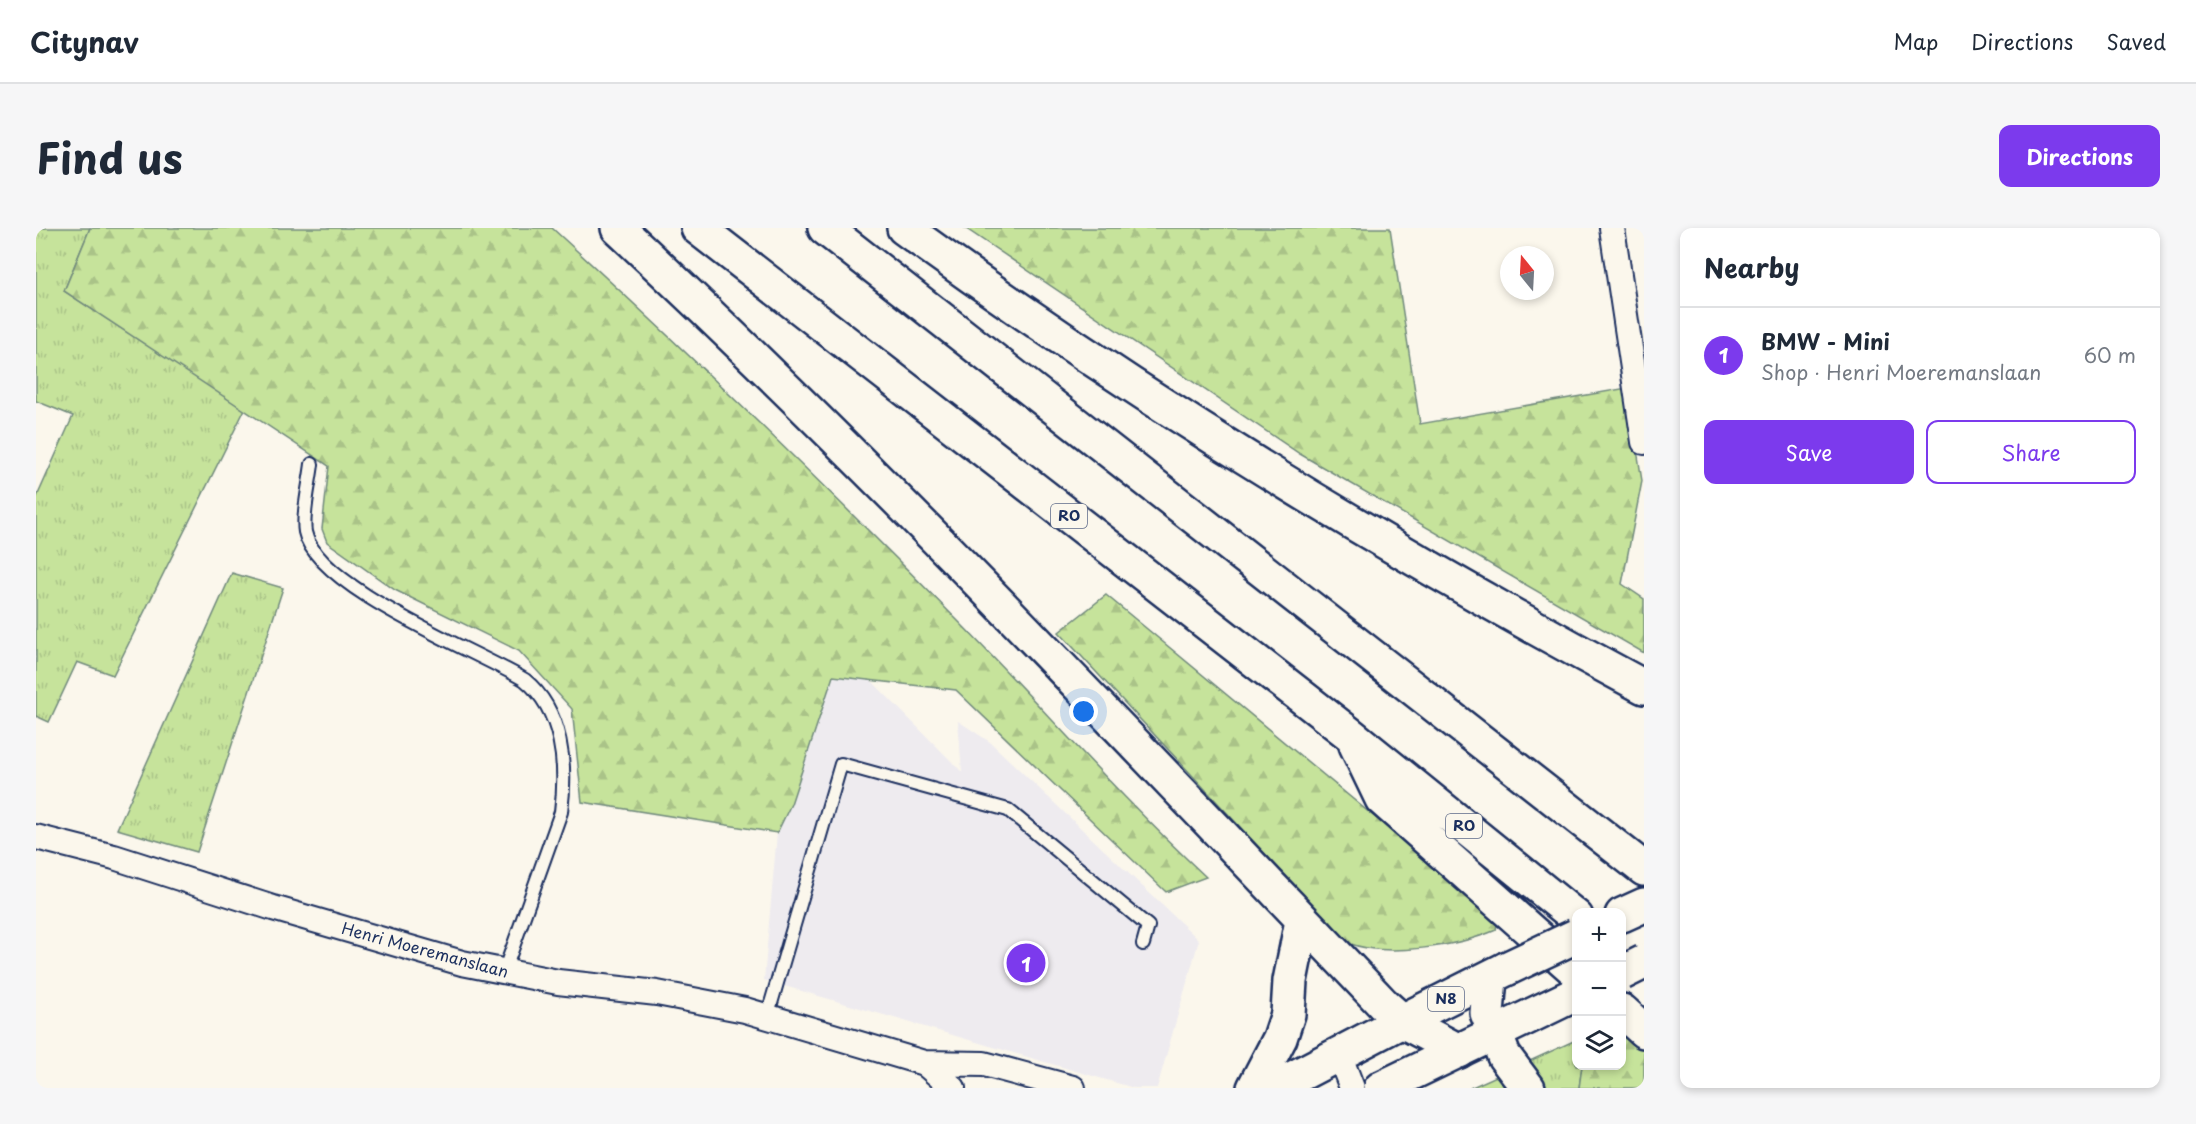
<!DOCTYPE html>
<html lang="en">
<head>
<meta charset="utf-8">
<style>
  :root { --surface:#fff; --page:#f6f6f7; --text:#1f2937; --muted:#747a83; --line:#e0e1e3; --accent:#7c3aed }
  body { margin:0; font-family:"Playpen Sans",sans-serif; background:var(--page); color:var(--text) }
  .controls { position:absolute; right:18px; bottom:18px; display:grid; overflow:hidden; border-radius:12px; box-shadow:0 3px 9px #0003 }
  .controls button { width:54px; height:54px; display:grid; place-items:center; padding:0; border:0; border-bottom:2px solid var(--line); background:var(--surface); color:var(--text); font:30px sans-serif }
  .compass { position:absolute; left:1464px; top:18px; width:54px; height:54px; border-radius:50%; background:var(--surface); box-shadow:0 3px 9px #0003; rotate:342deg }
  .you { position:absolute; left:1048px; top:484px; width:21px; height:21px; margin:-15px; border:4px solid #fff; border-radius:50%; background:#1a73e8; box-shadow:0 0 0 9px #1a73e833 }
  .badge { display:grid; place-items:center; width:39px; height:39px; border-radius:50%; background:var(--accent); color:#fff; font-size:20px; font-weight:700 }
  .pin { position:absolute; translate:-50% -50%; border:3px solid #fff; box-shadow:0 2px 6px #0006 }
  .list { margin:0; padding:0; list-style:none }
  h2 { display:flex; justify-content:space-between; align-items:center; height:78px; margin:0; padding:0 24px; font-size:26px }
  h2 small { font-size:20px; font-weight:400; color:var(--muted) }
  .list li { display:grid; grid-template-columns:39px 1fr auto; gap:18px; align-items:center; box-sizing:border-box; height:96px; padding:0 24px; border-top:2px solid var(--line) }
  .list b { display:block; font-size:22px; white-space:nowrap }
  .list p { margin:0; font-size:20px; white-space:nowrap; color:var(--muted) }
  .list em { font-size:20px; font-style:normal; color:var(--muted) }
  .actions { display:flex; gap:12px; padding:18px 24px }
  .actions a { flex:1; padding:14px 0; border:2px solid var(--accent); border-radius:12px; text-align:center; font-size:21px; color:var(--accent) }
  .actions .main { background:var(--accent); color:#fff }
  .icon { flex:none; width:33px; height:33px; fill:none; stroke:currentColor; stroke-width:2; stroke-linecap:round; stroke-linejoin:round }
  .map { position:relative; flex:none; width:1608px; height:860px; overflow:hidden; border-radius:12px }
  header { display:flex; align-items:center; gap:36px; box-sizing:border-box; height:84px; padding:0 30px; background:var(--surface); border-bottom:2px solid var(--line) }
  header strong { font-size:28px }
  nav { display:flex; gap:33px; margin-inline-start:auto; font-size:21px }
  .intro { display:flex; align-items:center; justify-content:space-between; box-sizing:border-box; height:144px; padding:0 36px }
  h1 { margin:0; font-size:42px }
  .button { padding:15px 27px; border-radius:12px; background:var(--accent); color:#fff; font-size:21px; font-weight:700 }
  main { display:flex; gap:36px; padding:0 36px }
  aside { flex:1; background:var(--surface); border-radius:12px; box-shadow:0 3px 9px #0003 }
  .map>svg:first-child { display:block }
  .built { fill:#eeebef }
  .grass { fill:url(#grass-tufts); stroke:#70897c; stroke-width:1.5 }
  .forest { fill:url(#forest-firs); stroke:#70897c; stroke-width:1.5 }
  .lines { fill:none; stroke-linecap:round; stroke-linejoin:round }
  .service-casing { stroke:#1b2f5e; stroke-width:16 }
  .minor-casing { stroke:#1b2f5e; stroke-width:28 }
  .primary-casing { stroke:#1b2f5e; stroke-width:38 }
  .motorway-casing { stroke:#1b2f5e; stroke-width:38 }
  .service { stroke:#fbf7ec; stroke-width:12 }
  .minor { stroke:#fbf7ec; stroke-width:24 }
  .primary { stroke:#fbf7ec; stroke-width:33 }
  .motorway { stroke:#fbf7ec; stroke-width:33 }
  .primary-bridge-casing { stroke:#1b2f5e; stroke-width:38; stroke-linecap:butt }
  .primary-bridge { stroke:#fbf7ec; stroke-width:33 }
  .labels { text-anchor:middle; stroke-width:6; stroke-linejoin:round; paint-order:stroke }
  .shield { fill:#fbf7ec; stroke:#5e6b89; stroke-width:1.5 }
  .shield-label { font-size:15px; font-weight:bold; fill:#1b2f5e }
  .street-label { font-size:16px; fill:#1b2f5e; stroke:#fbf7ec }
</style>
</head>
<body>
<header>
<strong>Citynav</strong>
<nav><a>Map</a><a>Directions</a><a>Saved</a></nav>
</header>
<div class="intro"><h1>Find us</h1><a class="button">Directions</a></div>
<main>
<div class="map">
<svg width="1608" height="860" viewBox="0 0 1608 860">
  <defs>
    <pattern id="grass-tufts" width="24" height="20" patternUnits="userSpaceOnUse" patternTransform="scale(1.5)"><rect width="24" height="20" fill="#c6e39b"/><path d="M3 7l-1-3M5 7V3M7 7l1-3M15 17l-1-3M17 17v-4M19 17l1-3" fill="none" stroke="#aac388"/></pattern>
    <pattern id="forest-firs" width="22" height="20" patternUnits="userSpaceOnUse" patternTransform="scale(1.5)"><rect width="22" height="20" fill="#c6e39b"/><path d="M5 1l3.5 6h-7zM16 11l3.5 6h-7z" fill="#aac388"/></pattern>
  </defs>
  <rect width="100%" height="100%" fill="#fbf7ec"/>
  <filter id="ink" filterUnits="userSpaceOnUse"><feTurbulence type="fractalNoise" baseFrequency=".0167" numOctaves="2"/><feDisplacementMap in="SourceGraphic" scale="12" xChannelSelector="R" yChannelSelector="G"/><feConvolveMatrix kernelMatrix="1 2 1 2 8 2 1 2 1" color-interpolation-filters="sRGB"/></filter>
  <g filter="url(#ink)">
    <!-- built -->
    <path class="built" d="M800 417 926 544 922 493 954 514 1163 712 1121 860H1098L728 752 741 605 792 418Z"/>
    <!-- grass -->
    <path class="grass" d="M0 0H54L28 63 209 181 77 447 41 434 13 494 0 488V271L37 188 0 173Z
      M196 345 247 360 161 624 81 601Z
      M1540 812V838H1546L1543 860H1434Z"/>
    <!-- forest -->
    <path class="forest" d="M54 0H516C656 128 792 260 925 396 1007 480 1084 569 1170 649L1130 664 920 462 797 448 755 576 741 605 546 574 536 481 483 423 359 362 291 314 286 301 293 238 28 63Z
      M929 0H1354L1384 196 1591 160 1606 253 1586 356 1608 371V425L1264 226Z
      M1070 367 1462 691 1460 702C1423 718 1350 730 1312 715L1023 404Z
      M1586 797 1608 817V860H1543L1546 838H1586Z"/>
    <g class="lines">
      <!-- service casing -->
      <g class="service-casing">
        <path id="service" d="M276 236C274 254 266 287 269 304 280 360 441 423 489 452 527 483 531 538 525 584L468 744
          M731 789 805 536 972 582 1112 698 1107 716"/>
      </g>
      <!-- minor casing -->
      <g class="minor-casing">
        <path id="minor" d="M1576 0 1608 214
          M0 609 78 629 237 680 426 735 522 754 621 765 709 782 888 835 917 860
          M1303 826 1316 860
          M888 835 948 836 1037 860"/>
      </g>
      <!-- primary casing -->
      <g class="primary-casing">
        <path id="primary" d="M1586 687 1608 677
          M1238 860 1366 793 1470 741
          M1345 860 1540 766"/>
      </g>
      <!-- motorway casing -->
      <g class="motorway-casing">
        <path id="motorway" d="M582 0C848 248 1096 513 1347 776L1366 793 1423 823
          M662 0 1315 507 1540 689
          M789 0 1608 641
          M868 0C1103 171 1352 322 1608 459
          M1320 517 1346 571 1540 743
          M1454 750 1451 785 1468 828 1492 860
          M1586 783 1608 803
          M1218 860 1244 810 1252 786 1254 753 1266 693"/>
      </g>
      <!-- service -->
      <use href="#service" class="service"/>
      <!-- minor -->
      <use href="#minor" class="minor"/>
      <!-- primary -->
      <use href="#primary" class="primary"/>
      <!-- motorway -->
      <use href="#motorway" class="motorway"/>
      <!-- primary-bridge casing -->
      <g class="primary-bridge-casing">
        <path id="primary-bridge" d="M1470 741 1540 708
          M1586 745 1608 734"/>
      </g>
      <!-- primary-bridge -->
      <use href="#primary-bridge" class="primary-bridge"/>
    </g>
  </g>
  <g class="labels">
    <!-- shield labels -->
    <g class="shield">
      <rect x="1015" y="276" width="36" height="24" rx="4.5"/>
      <rect x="1410" y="586" width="36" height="24" rx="4.5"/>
      <rect x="1392" y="759" width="36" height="24" rx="4.5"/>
    </g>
    <g class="shield-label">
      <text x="1033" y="293">R0</text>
      <text x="1428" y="603">R0</text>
      <text x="1410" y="776">N8</text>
    </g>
    <!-- street labels -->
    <g class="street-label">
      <text transform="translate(389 722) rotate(15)" y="6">Henri Moeremanslaan</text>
    </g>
  </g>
</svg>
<div class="controls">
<button>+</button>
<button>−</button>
<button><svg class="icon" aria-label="layers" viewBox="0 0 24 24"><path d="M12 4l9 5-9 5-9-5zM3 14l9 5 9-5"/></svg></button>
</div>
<svg class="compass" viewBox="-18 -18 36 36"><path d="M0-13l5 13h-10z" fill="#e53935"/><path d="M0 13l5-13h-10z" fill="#747a83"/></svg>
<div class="you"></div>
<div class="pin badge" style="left:990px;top:735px">1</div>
</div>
<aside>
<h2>Nearby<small></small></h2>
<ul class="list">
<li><span class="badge">1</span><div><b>BMW - Mini</b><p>Shop · Henri Moeremanslaan</p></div><em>60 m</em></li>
</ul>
<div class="actions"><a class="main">Save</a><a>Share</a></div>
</aside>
</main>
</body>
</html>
